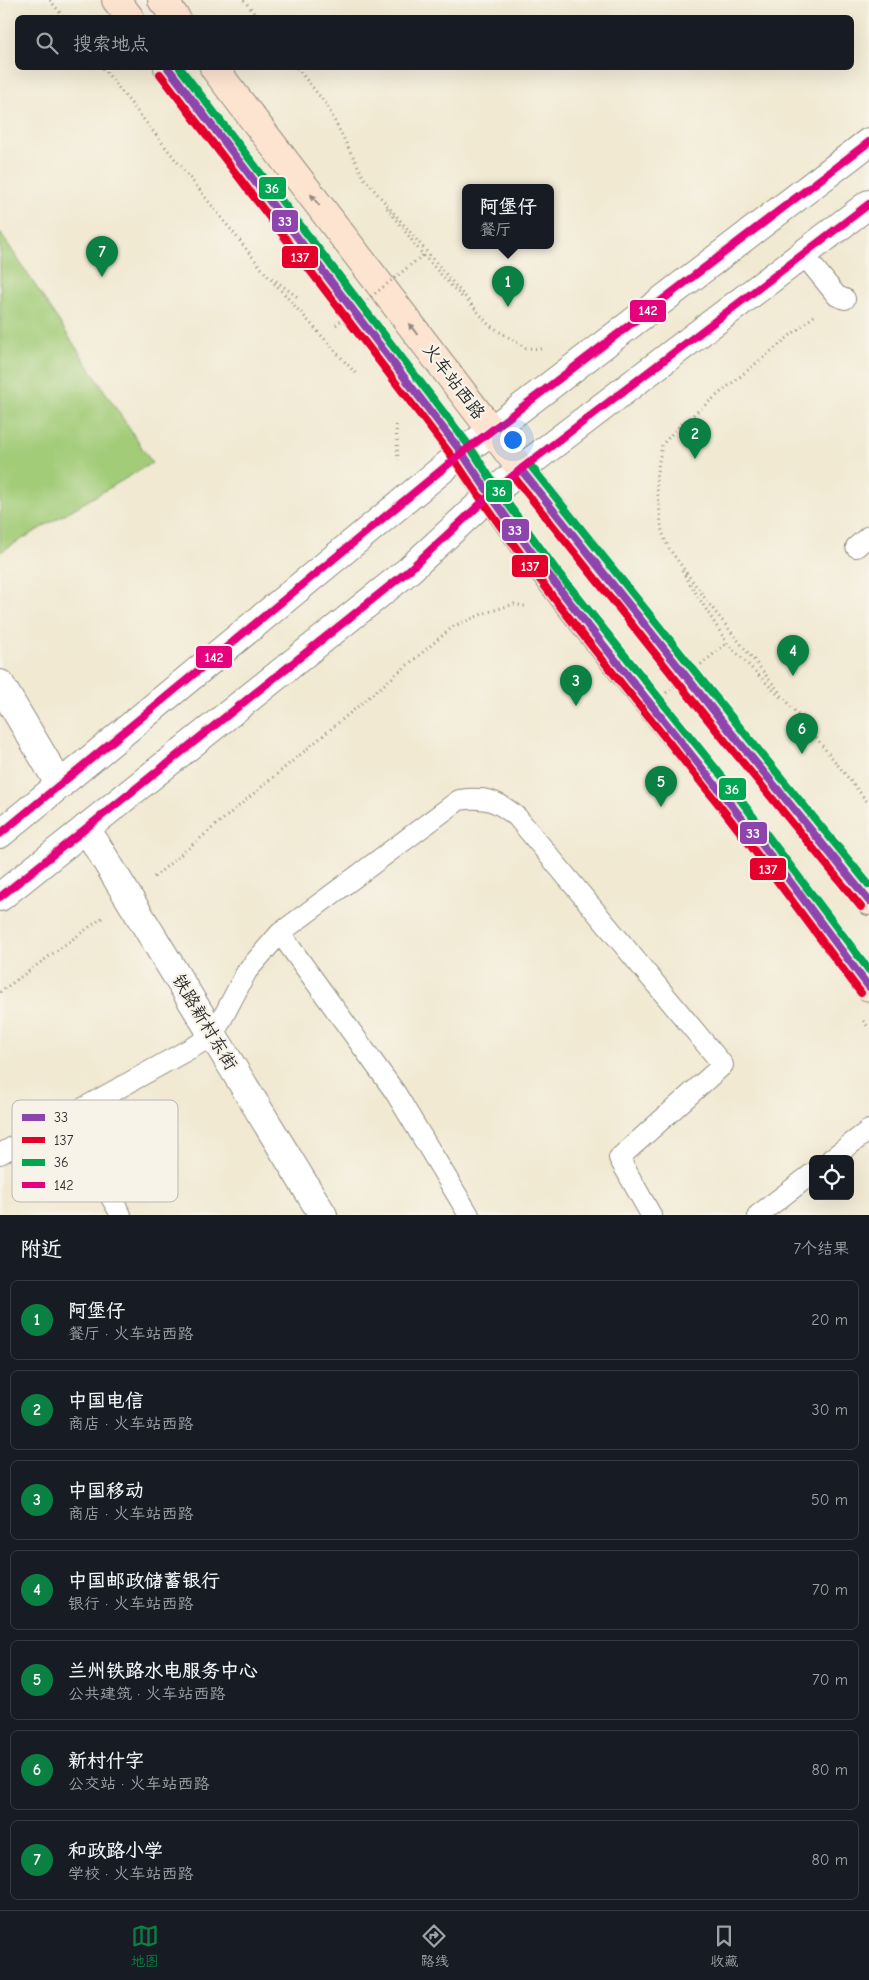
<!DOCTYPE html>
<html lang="zh">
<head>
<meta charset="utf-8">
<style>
  :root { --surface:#171b24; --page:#242831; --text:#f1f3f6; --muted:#9ea1a6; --line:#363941; --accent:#0b8043 }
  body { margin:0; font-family:"Comic Neue","LXGW WenKai TC",sans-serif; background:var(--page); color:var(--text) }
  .controls { position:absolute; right:15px; bottom:15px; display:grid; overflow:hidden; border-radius:8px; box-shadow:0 5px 20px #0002 }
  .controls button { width:45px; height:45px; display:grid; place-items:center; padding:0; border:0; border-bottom:1px solid var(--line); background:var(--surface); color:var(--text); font:25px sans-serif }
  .you { position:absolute; left:512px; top:439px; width:18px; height:18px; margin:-12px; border:4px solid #fff; border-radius:50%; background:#1a73e8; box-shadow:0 0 0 8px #1a73e833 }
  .badge { display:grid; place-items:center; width:32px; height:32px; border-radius:50%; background:var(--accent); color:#fff; font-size:16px; font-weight:700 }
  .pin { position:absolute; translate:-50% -41px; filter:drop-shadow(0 1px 2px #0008) }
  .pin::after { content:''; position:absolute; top:26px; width:18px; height:15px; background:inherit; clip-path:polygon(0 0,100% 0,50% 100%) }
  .popup { position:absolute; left:462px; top:184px; width:92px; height:65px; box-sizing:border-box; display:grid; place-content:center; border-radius:8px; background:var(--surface); filter:drop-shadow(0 1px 4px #0005); font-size:16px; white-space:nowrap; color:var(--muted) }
  .popup b { font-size:19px; color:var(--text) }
  .popup::after { content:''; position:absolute; left:50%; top:100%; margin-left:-10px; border:10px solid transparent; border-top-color:var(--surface) }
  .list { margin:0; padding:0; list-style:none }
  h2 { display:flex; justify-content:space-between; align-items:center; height:65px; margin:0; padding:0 20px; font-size:21px }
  h2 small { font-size:16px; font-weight:400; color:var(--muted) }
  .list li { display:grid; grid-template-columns:32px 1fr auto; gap:15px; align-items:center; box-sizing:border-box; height:80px; margin:0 10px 10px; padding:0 10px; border:1px solid var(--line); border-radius:8px }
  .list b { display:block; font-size:19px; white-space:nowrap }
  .list p { margin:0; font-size:16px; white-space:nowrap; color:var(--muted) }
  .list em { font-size:16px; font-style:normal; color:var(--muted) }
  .icon { flex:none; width:28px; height:28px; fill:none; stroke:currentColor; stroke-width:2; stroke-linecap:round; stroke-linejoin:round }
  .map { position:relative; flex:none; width:869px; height:1215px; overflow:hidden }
  .search { position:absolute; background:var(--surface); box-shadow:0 5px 20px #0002; left:15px; right:15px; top:15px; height:55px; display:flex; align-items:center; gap:12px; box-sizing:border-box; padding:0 18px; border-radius:8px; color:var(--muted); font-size:19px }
  .sheet { height:695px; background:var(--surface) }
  nav { display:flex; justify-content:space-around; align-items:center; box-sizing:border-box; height:70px; border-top:1px solid var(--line); background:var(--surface); font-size:14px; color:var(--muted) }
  nav a { display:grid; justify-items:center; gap:2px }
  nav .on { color:var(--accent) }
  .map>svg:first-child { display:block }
  .green { fill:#a2cc78; stroke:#667c52 }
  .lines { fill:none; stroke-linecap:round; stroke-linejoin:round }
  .service-casing { stroke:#8e8a7e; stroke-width:22 }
  .minor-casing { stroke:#8e8a7e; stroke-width:30 }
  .tertiary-casing { stroke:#8e8a7e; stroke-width:30 }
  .secondary-casing { stroke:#8e8a7e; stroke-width:30 }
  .path { stroke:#8e8a7e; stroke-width:3; stroke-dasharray:1 4; stroke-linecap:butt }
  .service { stroke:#fff; stroke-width:20 }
  .minor { stroke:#fff; stroke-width:28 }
  .tertiary { stroke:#fff; stroke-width:28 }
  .secondary { stroke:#fde4d1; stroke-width:28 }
  .path-bridge { stroke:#8e8a7e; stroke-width:3; stroke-dasharray:1 4; stroke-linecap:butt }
  .bus-1-casing { stroke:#f7f3e8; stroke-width:11 }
  .bus-2-casing { stroke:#f7f3e8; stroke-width:11 }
  .bus-3-casing { stroke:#f7f3e8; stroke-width:11 }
  .bus-4-casing { stroke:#f7f3e8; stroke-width:11 }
  .bus-1 { stroke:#8e44ad; stroke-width:8 }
  .bus-2 { stroke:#e4002b; stroke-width:8 }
  .bus-3 { stroke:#00a651; stroke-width:8 }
  .bus-4 { stroke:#e5007d; stroke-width:8 }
  .oneway { fill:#94887e }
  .labels { text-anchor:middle; stroke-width:4.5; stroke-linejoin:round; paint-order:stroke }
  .street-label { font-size:18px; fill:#2b2b2b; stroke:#f7f3e8 }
  .key { fill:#f7f3e8; stroke:#bab7af; stroke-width:1 }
  .key-label { font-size:14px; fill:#2b2b2b }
  .line-badge { stroke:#f7f3e8; stroke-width:2 }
  .badge-label { font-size:14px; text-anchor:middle; font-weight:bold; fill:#fff }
</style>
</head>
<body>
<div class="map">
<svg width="869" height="1215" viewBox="0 0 869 1215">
  <rect width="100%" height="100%" fill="#f7f3e8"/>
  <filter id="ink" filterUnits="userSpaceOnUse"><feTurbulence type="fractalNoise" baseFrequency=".02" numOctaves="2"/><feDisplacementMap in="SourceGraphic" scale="10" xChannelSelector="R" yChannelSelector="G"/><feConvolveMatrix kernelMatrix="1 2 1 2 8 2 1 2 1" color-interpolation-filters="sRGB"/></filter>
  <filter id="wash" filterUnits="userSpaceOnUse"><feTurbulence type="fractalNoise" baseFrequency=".0096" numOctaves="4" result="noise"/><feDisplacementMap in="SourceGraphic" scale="20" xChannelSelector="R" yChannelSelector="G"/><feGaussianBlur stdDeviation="1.12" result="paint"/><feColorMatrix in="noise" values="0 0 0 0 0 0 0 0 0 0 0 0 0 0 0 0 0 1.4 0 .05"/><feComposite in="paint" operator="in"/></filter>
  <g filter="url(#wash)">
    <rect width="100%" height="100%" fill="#f1e9d2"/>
    <!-- green -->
    <path class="green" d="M0 232 152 463 0 552Z"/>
  </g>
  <g filter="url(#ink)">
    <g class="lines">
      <!-- service casing -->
      <g class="service-casing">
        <path id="service" d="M803 254 837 296 845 299
          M856 547 869 536
          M280 933 395 1092 469 1215
          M65 1117 121 1215
          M0 1154 213 1036 247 971 280 933 459 800C484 796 497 800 517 817L723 1065 619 1158 651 1215
          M831 1159 869 1130
          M758 1215 813 1173"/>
      </g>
      <!-- minor casing -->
      <g class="minor-casing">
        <path id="minor" d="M0 684 60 785
          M86 828 323 1215"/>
      </g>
      <!-- tertiary casing -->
      <g class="tertiary-casing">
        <path id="tertiary" d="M0 834 462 453 869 142
          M0 897 408 571 489 496 521 469 869 204"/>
      </g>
      <!-- secondary casing -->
      <g class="secondary-casing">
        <path id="secondary" d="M116 0 130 18
          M162 0 176 18
          M168 68 462 453C534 567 622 670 707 774 763 843 815 916 869 987
          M214 68 521 469 725 725 869 901"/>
      </g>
      <!-- path -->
      <path class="path" d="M50 0 64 18
        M244 0 258 18
        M103 68 266 274 357 375
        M297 68 326 104 364 178 489 325 526 348 542 349
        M387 208 423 255 462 297
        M272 278 299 298
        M814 316 676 429 662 445 656 478 662 532 668 547 709 604 869 804
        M396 425 398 460
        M682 571 727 643 782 699
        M154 877 454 626 485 613 514 604 528 607
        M0 992 102 918
        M863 1021 869 1028"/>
      <!-- service -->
      <use href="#service" class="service"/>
      <!-- minor -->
      <use href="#minor" class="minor"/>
      <!-- tertiary -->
      <use href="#tertiary" class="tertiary"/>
      <!-- secondary -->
      <use href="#secondary" class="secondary"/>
      <!-- path-bridge -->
      <path class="path-bridge" d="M336 325 423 255
        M639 715 727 643"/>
      <!-- bus-1 casing -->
      <g class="bus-1-casing">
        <path id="bus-1" d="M168 68 462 453C539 570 629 676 716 786 769 851 818 920 869 987
          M522 471 725 725 869 901"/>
      </g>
      <!-- bus-2 casing -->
      <g class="bus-2-casing">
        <path id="bus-2" d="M160 74 454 459C531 576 621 682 708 791 761 857 810 926 861 993
          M514 477 717 731 861 907"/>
      </g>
      <!-- bus-3 casing -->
      <g class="bus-3-casing">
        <path id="bus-3" d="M180 68 470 447 498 490 557 571 736 794 869 970
          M530 465 733 719 869 885"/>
      </g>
      <!-- bus-4 casing -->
      <g class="bus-4-casing">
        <path id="bus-4" d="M0 834 462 453 869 142
          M0 897 408 571 489 496 521 469 869 204"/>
      </g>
      <!-- bus-1 -->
      <use href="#bus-1" class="bus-1"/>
      <!-- bus-2 -->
      <use href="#bus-2" class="bus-2"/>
      <!-- bus-3 -->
      <use href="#bus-3" class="bus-3"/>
      <!-- bus-4 -->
      <use href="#bus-4" class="bus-4"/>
    </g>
    <!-- one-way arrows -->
    <defs><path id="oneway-solid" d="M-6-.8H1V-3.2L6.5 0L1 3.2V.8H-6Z" transform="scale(1.25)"/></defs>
    <g class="oneway">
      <use href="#oneway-solid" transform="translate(315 200) rotate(-127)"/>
      <use href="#oneway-solid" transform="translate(413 329) rotate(-127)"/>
    </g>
  </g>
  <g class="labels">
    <!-- street labels -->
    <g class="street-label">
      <text transform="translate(454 381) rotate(53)" y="6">火车站西路</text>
      <text transform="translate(205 1022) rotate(59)" y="6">铁路新村东街</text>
    </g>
  </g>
  <!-- legend -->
  <rect x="12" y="1100" width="166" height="102" rx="8" class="key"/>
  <rect x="22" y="1114" width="23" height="7" fill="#8e44ad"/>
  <rect x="22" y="1137" width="23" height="6" fill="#e4002b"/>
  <rect x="22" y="1159" width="23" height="7" fill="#00a651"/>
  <rect x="22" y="1182" width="23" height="6" fill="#e5007d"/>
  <g class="key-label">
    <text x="54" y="1122">33</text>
    <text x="54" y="1145">137</text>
    <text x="54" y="1167">36</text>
    <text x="54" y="1190">142</text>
  </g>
  <g class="line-badge">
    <rect x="258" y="176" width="29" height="24" rx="5" fill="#00a651"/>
    <rect x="271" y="209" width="28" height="24" rx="5" fill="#8e44ad"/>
    <rect x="281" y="245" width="38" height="24" rx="5" fill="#e4002b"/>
    <rect x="629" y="299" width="38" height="24" rx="5" fill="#e5007d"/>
    <rect x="485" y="479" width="28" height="24" rx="5" fill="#00a651"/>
    <rect x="501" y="518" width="29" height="24" rx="5" fill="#8e44ad"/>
    <rect x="511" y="554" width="38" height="24" rx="5" fill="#e4002b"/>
    <rect x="195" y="645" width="38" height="24" rx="5" fill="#e5007d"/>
    <rect x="718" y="777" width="29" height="24" rx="5" fill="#00a651"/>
    <rect x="739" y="821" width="29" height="24" rx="5" fill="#8e44ad"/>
    <rect x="749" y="857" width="38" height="24" rx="5" fill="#e4002b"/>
  </g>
  <g class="badge-label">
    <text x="272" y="193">36</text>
    <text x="285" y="226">33</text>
    <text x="300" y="262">137</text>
    <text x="648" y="315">142</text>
    <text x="499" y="496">36</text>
    <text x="515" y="535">33</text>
    <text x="530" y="571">137</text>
    <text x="214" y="662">142</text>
    <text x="732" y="794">36</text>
    <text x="753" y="838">33</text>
    <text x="768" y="874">137</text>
  </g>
</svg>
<div class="controls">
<button><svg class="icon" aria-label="locate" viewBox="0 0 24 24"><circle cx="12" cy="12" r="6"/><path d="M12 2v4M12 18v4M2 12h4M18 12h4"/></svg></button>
</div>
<div class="you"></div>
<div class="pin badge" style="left:508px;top:307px">1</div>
<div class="popup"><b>阿堡仔</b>餐厅</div>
<div class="pin badge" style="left:695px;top:459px">2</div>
<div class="pin badge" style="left:576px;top:706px">3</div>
<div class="pin badge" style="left:793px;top:676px">4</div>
<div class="pin badge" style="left:661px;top:807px">5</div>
<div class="pin badge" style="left:802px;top:754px">6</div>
<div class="pin badge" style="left:102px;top:277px">7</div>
<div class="search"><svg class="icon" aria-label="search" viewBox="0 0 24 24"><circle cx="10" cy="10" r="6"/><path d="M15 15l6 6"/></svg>搜索地点</div>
</div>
<section class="sheet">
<h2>附近<small>7个结果</small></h2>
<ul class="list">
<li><span class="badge">1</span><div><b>阿堡仔</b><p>餐厅 · 火车站西路</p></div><em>20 m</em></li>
<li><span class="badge">2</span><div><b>中国电信</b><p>商店 · 火车站西路</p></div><em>30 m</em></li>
<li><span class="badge">3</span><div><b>中国移动</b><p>商店 · 火车站西路</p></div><em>50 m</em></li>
<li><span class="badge">4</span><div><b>中国邮政储蓄银行</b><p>银行 · 火车站西路</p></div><em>70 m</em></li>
<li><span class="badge">5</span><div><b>兰州铁路水电服务中心</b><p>公共建筑 · 火车站西路</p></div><em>70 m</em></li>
<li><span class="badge">6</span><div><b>新村什字</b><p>公交站 · 火车站西路</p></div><em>80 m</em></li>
<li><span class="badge">7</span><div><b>和政路小学</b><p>学校 · 火车站西路</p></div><em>80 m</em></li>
</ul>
</section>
<nav>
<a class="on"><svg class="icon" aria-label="map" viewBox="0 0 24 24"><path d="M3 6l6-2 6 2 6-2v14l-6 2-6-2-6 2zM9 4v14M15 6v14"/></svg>地图</a>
<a><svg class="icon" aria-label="directions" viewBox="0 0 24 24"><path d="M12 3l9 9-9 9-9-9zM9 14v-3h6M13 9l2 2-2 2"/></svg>路线</a>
<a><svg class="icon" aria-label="saved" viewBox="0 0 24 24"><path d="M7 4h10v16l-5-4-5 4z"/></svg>收藏</a>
</nav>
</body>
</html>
